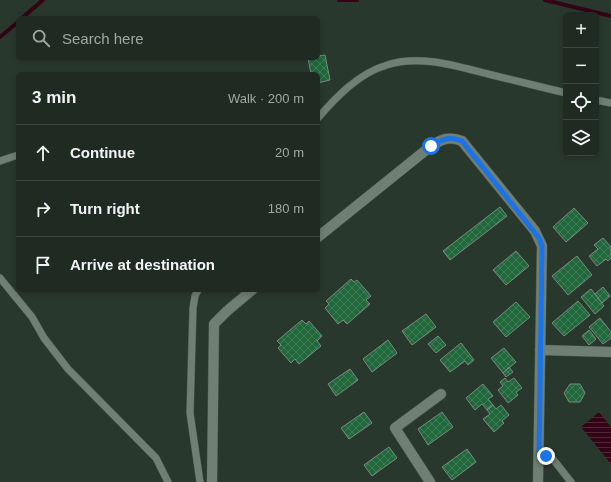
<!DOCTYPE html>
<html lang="en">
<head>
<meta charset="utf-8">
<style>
  :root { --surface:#1f2a22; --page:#27322a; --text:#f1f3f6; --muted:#a1a7a5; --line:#3c4640 }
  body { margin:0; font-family:Arial,sans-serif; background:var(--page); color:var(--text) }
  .controls { position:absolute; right:12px; top:12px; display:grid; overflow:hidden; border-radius:6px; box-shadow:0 2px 6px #0003 }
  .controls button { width:36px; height:36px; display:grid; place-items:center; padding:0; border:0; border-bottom:1px solid var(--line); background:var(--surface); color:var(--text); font:20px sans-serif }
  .stop { position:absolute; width:12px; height:12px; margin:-9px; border:3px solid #1a73e8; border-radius:50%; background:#fff }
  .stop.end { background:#1a73e8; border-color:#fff; box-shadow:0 1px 4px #0008 }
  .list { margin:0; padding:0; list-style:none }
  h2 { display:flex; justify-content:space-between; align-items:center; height:52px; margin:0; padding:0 16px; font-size:17px }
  h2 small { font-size:13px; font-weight:400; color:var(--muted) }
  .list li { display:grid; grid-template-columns:26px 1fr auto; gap:12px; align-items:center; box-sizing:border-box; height:56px; padding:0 16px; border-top:1px solid var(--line) }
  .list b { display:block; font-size:15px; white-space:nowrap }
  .list em { font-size:13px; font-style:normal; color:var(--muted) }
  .icon { flex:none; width:22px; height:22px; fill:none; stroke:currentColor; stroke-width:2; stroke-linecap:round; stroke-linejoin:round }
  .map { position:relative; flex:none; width:611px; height:482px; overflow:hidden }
  .search { position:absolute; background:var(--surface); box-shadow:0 2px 6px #0003; left:16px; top:16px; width:304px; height:44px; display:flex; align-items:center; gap:10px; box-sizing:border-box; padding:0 14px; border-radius:6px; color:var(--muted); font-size:15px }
  .panel { position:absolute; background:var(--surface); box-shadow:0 2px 6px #0003; left:16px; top:72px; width:304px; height:220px; border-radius:6px }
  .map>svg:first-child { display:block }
  .water { fill:url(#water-rules) }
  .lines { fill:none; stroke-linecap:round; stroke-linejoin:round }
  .stream { stroke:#320415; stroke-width:4 }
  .building { fill:url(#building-cross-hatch); stroke:#7a8a7e }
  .service-casing { stroke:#47544a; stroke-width:8 }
  .minor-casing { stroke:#47544a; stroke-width:11 }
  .service { stroke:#6f7f72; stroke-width:7 }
  .minor { stroke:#6f7f72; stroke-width:10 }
  .route { stroke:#1a73e8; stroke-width:5 }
</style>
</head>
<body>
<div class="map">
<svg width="611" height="482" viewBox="0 0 611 482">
  <defs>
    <pattern id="water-rules" width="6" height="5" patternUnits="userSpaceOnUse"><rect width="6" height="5" fill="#320415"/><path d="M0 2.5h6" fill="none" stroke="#4f2937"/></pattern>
    <pattern id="building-cross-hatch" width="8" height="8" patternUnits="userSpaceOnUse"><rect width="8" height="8" fill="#20673b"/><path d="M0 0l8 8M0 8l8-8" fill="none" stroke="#407d57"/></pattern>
  </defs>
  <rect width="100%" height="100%" fill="#29382d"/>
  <!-- water -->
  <path class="water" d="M599 412 611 427V464L581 427Z"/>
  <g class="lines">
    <!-- stream -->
    <path class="stream" d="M339 0H357
      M545 0 611 16
      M22 18 43 0
      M0 37 18 22"/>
  </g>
  <!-- building -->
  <path class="building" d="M325 55 330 80 318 83V74H311L308 58H318V56Z
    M500 207 507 216 450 260 443 251Z
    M574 208 588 223 566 242 553 227Z
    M603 238 611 247V258L608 261 606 259 597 266 589 256 598 249 594 245Z
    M516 251 529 266 506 285 493 270Z
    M577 256 592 275 568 295 552 276Z
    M351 279 354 282 357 280 371 296 366 300 370 304 347 324 343 320 338 324 325 308 329 304 326 301Z
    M603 287 610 296 602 303 595 294Z
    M591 289 604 306 595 314 581 297Z
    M578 301 590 315 564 336 552 323Z
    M516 302 530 317 506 337 493 322Z
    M426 314 436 327 412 345 402 331Z
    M600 318 611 332V338L603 344 589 327Z
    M302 320 306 324 309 321 322 336 317 341 321 346 299 364 295 359 291 363 278 348 281 345 277 341Z
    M589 330 596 339 589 345 582 336Z
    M438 336 446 345 436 353 428 344Z
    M388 340 397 353 372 372 363 359Z
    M461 343 474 360 468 365 465 361 450 372 440 360Z
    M504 348 516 362 503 373 491 358Z
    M509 367 513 372 506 377 503 373Z
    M350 369 358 380 336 396 328 384Z
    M505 378 508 382 514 378 522 388 516 392 518 395 508 403 498 390 503 386 500 382Z
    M483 384 493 396 488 399 493 405 487 410 482 404 475 410 466 398Z
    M570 384H580L585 393 580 402H569L564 393Z
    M493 405 496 409 501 405 509 415 502 421 504 423 494 432 483 419 490 414 487 410Z
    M364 412 372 423 349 439 341 428Z
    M442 412 453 427 428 445 418 429Z
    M389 447 397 458 372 476 364 465Z
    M467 449 476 462 452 480 442 467Z"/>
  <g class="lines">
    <!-- service casing -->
    <g class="service-casing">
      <path id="service" d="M596 100 611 103
        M318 118C336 97 359 73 387 65 421 54 459 67 492 75 517 81 541 87 566 93
        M0 161 18 155
        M0 278 32 317 44 338 68 369 156 458 168 482
        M198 290 195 296 193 308 190 413 200 482
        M539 455 552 458 571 482"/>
    </g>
    <!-- minor casing -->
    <g class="minor-casing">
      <path id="minor" d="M318 237 431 146C442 139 449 136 462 141L535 231 542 246 538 482
        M540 350 611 352
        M212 482 214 324 227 311 252 290
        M430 482 395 428 441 394"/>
    </g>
    <!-- service -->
    <use href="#service" class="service"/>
    <!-- minor -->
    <use href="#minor" class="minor"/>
  </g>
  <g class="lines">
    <!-- route -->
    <path class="route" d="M431 146C442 139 449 136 462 141L539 238 542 246 539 455 546 456"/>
  </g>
</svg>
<div class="controls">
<button>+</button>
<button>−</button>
<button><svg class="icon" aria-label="locate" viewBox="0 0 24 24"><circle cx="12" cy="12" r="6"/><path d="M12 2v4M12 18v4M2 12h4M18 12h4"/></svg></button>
<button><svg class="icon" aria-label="layers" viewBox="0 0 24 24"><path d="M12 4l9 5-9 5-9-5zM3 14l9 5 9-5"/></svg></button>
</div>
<div class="stop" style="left:431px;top:146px"></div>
<div class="stop end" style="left:546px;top:456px"></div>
<div class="search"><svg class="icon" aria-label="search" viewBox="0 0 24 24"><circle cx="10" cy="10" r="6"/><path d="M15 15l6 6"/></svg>Search here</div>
<section class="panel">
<h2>3 min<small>Walk · 200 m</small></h2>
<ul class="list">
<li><svg class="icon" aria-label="ahead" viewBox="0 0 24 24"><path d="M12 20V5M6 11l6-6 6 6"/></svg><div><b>Continue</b></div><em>20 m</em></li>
<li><svg class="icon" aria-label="right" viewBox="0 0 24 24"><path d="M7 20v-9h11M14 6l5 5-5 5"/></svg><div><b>Turn right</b></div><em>180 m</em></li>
<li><svg class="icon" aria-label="arrive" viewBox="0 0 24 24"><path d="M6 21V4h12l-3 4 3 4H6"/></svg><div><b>Arrive at destination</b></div></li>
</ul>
</section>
</div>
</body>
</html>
